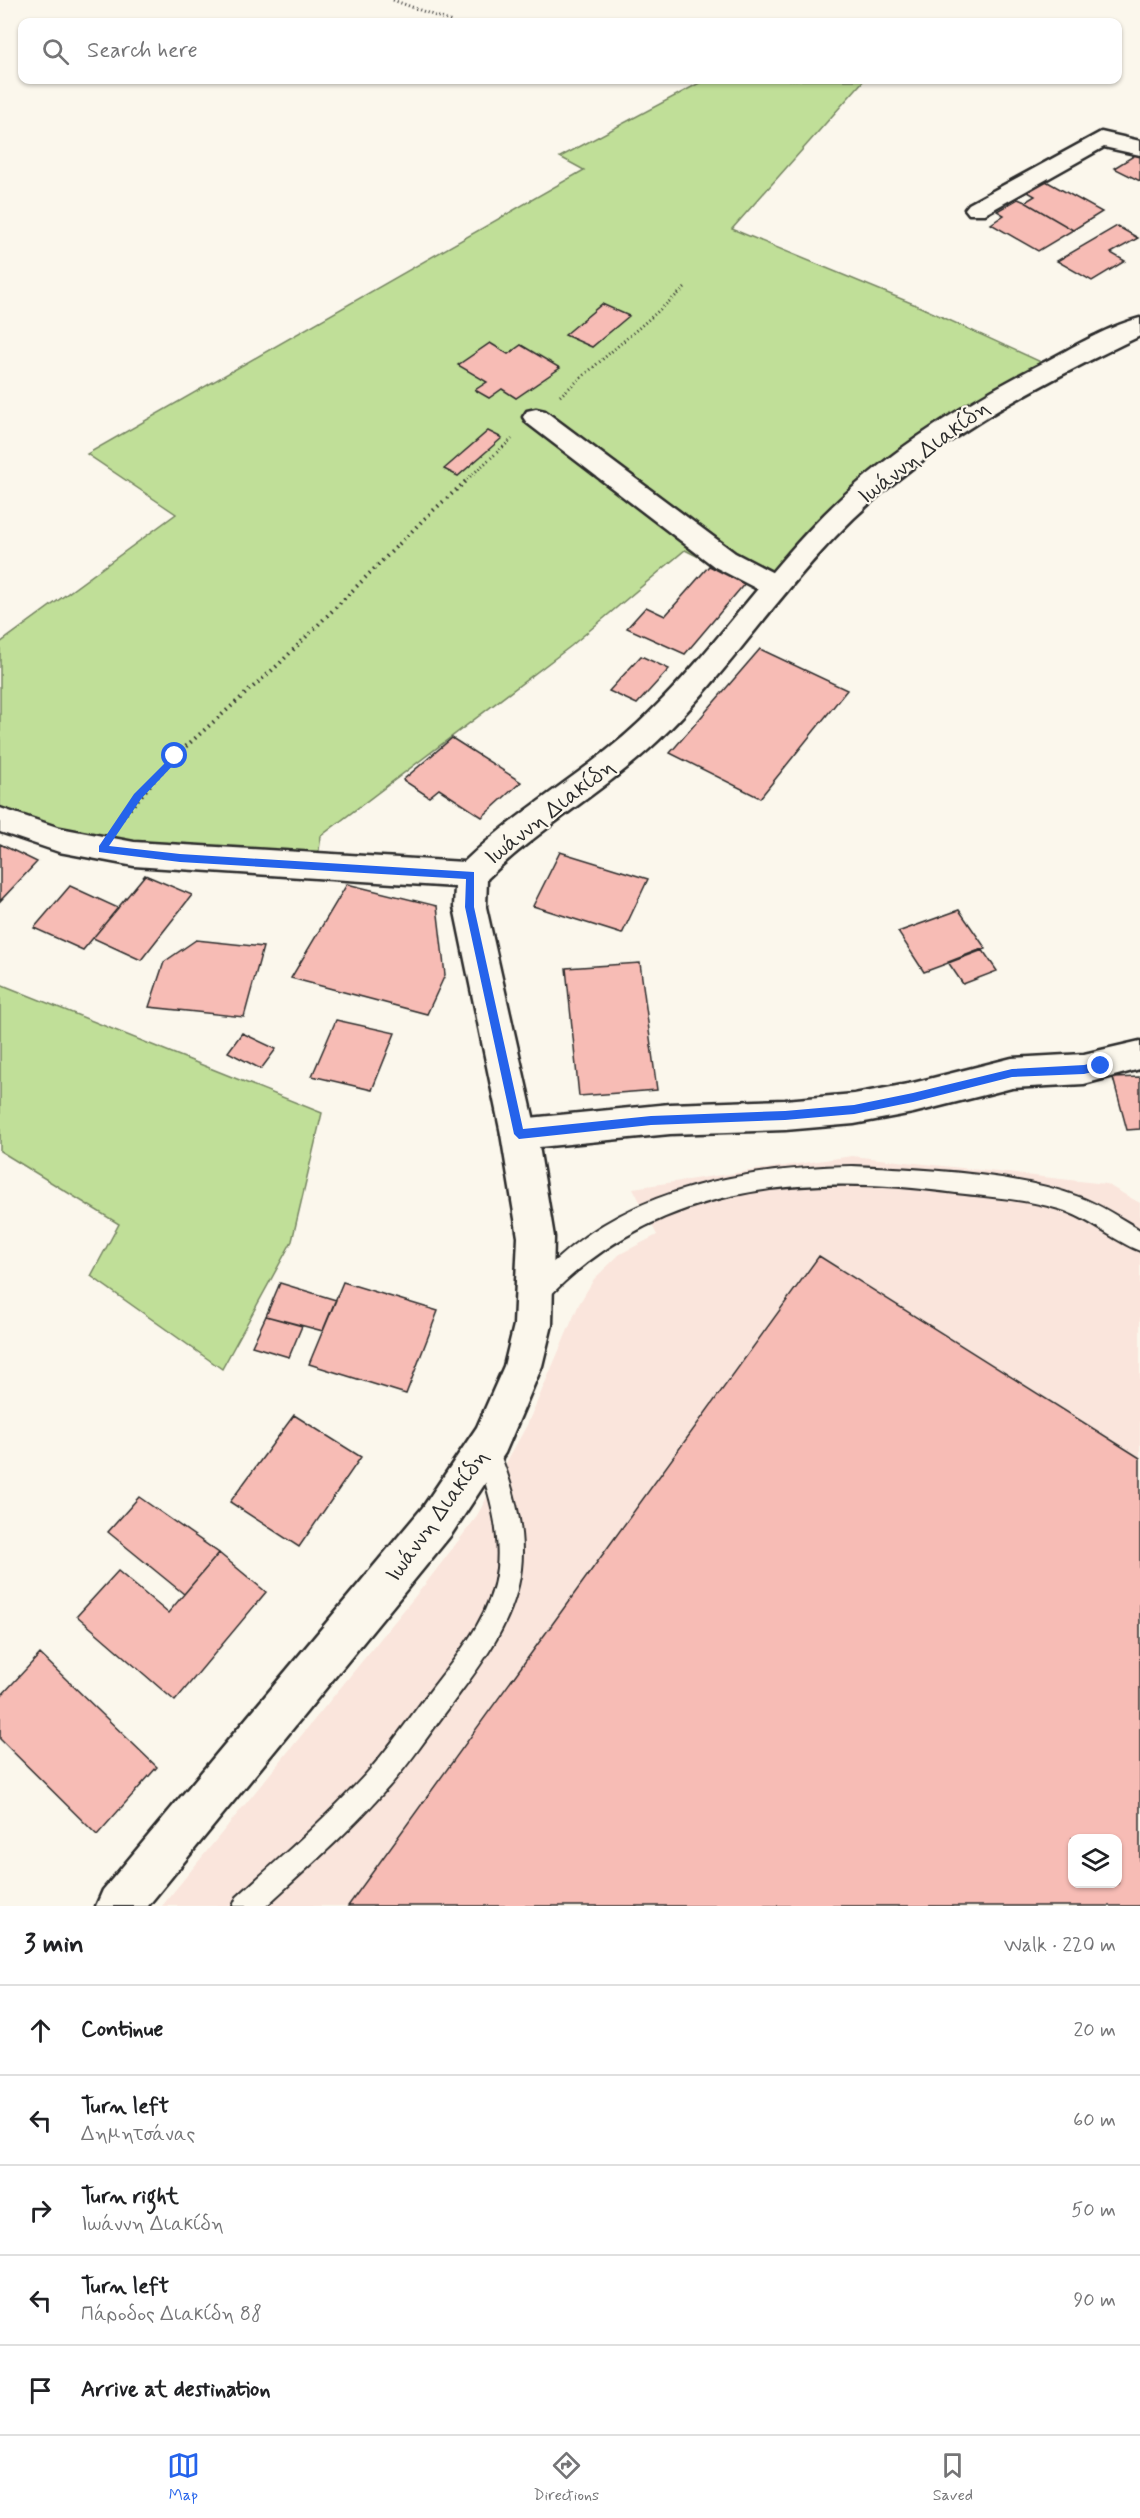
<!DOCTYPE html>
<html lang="en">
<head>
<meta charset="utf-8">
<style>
  :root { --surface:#fff; --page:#f2f2f2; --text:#202124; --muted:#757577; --line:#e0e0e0; --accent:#2563eb }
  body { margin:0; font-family:Mynerve,sans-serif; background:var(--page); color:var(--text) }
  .controls { position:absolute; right:18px; bottom:18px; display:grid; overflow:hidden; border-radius:12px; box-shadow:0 2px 4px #0004 }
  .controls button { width:54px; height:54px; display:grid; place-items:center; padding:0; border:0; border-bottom:2px solid var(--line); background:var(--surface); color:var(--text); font:30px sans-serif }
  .stop { position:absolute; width:18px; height:18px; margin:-14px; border:4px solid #2563eb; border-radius:50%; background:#fff }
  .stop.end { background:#2563eb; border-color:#fff; box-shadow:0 2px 6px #0008 }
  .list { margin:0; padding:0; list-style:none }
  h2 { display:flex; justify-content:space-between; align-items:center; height:78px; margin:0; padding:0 24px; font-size:26px }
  h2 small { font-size:20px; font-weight:400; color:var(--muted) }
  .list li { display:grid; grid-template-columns:39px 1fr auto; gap:18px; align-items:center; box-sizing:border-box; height:90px; padding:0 24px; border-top:2px solid var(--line) }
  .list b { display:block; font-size:22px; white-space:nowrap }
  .list p { margin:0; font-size:20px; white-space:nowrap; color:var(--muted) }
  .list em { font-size:20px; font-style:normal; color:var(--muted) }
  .icon { flex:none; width:33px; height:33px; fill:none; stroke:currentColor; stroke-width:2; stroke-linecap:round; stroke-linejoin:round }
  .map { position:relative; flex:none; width:1140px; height:1906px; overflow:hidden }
  .search { position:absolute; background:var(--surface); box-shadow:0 2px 4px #0004; left:18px; right:18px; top:18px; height:66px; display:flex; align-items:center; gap:15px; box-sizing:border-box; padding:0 21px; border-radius:12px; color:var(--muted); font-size:22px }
  .sheet { height:528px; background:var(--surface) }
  nav { display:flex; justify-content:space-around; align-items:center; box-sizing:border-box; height:84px; border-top:2px solid var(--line); background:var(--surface); font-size:16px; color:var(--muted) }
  nav a { display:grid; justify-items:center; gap:3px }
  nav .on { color:var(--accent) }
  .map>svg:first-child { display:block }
  .built { fill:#fae5dc; fill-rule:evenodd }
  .green { fill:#c0df98; stroke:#768562; stroke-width:1.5 }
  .building { fill:#f7bcb5; stroke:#2b2b2b; stroke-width:1.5; fill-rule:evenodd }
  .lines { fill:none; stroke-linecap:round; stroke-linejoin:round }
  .service-casing { stroke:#2b2b2b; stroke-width:4 }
  .minor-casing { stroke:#2b2b2b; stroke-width:5 }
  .tertiary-casing { stroke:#2b2b2b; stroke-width:5 }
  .path-far1 { stroke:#2b2b2b; stroke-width:3; stroke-dasharray:1 3; stroke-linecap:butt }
  .path { stroke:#2b2b2b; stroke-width:4; stroke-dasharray:1.5 4.5; stroke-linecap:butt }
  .service { fill:#fbf7ec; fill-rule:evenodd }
  .minor { fill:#fbf7ec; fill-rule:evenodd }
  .tertiary { fill:#fbf7ec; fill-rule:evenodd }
  .route { fill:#2563eb }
  .labels { text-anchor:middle; stroke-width:4.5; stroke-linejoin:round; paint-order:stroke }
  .street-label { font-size:22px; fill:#2b2b2b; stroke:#fbf7ec }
</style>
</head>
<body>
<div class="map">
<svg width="1140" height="1906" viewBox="0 0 1140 1906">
  <rect width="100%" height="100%" fill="#fbf7ec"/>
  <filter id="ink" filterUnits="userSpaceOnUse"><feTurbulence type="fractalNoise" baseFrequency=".0167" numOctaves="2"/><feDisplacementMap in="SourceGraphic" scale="12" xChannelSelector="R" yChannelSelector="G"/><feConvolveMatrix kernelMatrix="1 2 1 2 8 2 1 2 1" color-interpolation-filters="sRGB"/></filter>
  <g filter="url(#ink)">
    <!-- built -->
    <path class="built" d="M852 1156 1106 1184 1140 1203V1906H162L426 1583 475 1519 527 1425 579 1304 594 1279 620 1254 657 1235 633 1188ZM1072 1838H1118V1884H1072Z"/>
    <!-- green -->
    <path class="green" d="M705 80H864L732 229 916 305 1041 362 956 414 762 589 685 550 571 646 321 836 318 857 119 845 62 834 0 810V643L176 514 87 454 584 170 560 157Z
      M0 984 322 1113 292 1241 222 1369 91 1276 119 1224 0 1151Z"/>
    <!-- building -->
    <path class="building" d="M1140 152V181L1114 168Z
      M1044 180 1102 212 1073 230 1025 202 1035 196 1026 191Z
      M1018 199 1025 202 1073 230 1038 251 991 224 1004 215 997 211Z
      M1117 226 1138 238 1111 253 1125 261 1092 281 1057 261Z
      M602 304 629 316 592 347 565 335Z
      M490 343 508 354 521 345 560 368 516 398 502 389 489 398 475 390 487 382 458 365Z
      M488 431 502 438 458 476 444 469Z
      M709 566 746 582 685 654 627 628 646 607 665 616Z
      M760 649 847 690 760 798 670 753Z
      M641 656 669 669 637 704 609 691Z
      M452 738 521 782 482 817 439 789 429 797 403 780Z
      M0 844 37 862 0 901Z
      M560 852 648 879 622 934 533 906Z
      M145 875 192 895 141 960 93 938Z
      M347 884 437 906 445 975 427 1014 291 978Z
      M70 886 118 908 83 950 34 928Z
      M959 910 986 949 924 972 898 932Z
      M196 940 263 947 244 1017 149 1007 164 962Z
      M982 949 997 971 963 984 948 962Z
      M640 963 657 1090 579 1096 566 968Z
      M336 1020 395 1033 372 1090 312 1076Z
      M242 1033 276 1049 261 1069 228 1052Z
      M1140 1077V1129L1127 1130 1113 1078Z
      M819 1256 1140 1458V1906H348ZM1072 1838H1118V1884H1072Z
      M343 1282 438 1311 406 1394 309 1364Z
      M280 1283 336 1300 323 1331 266 1316Z
      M266 1316 302 1326 289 1357 252 1346Z
      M294 1415 361 1457 299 1547 230 1502Z
      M139 1497 219 1553 184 1594 108 1532Z
      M219 1553 266 1592 175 1701 77 1616 118 1571 168 1613Z
      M40 1654 157 1767 97 1835 0 1739V1697Z"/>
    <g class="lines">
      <!-- service casing -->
      <g class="service-casing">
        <path id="service" d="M852 1166C920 1169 1016 1173 1079 1197 1101 1205 1120 1218 1140 1230V1251C1112 1240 1089 1218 1059 1209 1026 1199 990 1197 956 1193 802 1172 654 1184 543 1303L535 1306 527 1303 524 1296C531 1281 545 1269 557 1259 637 1186 749 1168 852 1166Z
          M486 1437 494 1440C511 1479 526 1526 521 1569 515 1621 481 1665 451 1705 429 1734 409 1765 384 1792 348 1833 306 1869 266 1906H233L237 1897C281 1857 326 1818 366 1774 390 1747 411 1716 433 1687 460 1652 492 1615 497 1568 501 1527 487 1486 474 1448L478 1440Z"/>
      </g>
      <!-- minor casing -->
      <g class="minor-casing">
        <path id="minor" d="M1101 132 1140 141V155L1104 147 985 214H969L965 209 969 204Z
          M536 409 545 411 735 553 785 579 789 586 785 593 775 596 765 593 715 567 527 423 523 417 527 411Z
          M1140 1041V1069L1084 1084 1012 1088 913 1113 854 1124 785 1130 670 1134 519 1149 507 1145 501 1134 507 1123 519 1119 670 1104 785 1100 854 1094 913 1083 1012 1058 1084 1054Z"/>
      </g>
      <!-- tertiary casing -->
      <g class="tertiary-casing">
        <path id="tertiary" d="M1140 318V336C1029 389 921 447 835 537 776 598 729 670 669 730 614 786 543 824 487 879L486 907 537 1134 554 1237 552 1325 542 1366 505 1453 451 1535 148 1906H96L103 1890 423 1507 477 1427 504 1366 514 1325 518 1237 501 1134 454 907 455 887 134 866 59 852 0 832V808L60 828 134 842 464 862C521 807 592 770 648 714 708 656 755 587 813 526 875 460 953 410 1033 368 1067 351 1103 328 1140 318Z"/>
      </g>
      <!-- path-far1 -->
      <path class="path-far1" d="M393 0 452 22
        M560 396 685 288
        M464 482 512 439"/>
      <!-- path -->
      <path class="path" d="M122 818 175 756 279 664 424 519 466 481"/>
      <!-- service -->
      <use href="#service" class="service"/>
      <!-- minor -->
      <use href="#minor" class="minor"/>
      <!-- tertiary -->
      <use href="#tertiary" class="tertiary"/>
    </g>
  </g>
  <!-- route -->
  <path class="route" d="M175 753 179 754V759L141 799 109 846 180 854 474 872V907L523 1129 651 1116 785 1111 854 1105 913 1093 1012 1069 1084 1065 1101 1061 1106 1066 1105 1069 1084 1074 1012 1077 913 1102 854 1114 785 1120 651 1125 519 1139 514 1134 465 907 466 879 180 862 99 852V846L134 794Z"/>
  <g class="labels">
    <!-- street labels -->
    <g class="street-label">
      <text transform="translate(923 451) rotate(-37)" y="8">Ιωάννη Διακίδη</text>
      <text transform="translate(549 811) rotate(-38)" y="8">Ιωάννη Διακίδη</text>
      <text transform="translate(436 1515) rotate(-54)" y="8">Ιωάννη Διακίδη</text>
    </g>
  </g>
</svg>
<div class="controls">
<button><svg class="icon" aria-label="layers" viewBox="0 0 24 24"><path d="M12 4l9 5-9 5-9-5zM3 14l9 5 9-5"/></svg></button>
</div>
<div class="stop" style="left:175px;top:756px"></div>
<div class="stop end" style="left:1101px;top:1066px"></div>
<div class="search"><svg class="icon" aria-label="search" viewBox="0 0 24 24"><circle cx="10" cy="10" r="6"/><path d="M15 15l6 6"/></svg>Search here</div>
</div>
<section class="sheet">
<h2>3 min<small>Walk · 220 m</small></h2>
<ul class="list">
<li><svg class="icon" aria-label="ahead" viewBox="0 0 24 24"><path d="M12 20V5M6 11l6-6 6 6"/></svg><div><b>Continue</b></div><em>20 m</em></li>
<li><svg class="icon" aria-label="left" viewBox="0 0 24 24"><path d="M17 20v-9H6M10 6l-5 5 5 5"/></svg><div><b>Turn left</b><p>Δημητσάνας</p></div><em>60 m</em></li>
<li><svg class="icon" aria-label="right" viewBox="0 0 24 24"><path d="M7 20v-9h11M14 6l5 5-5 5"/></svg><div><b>Turn right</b><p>Ιωάννη Διακίδη</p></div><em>50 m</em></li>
<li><svg class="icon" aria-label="left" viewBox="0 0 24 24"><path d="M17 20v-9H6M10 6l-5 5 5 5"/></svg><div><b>Turn left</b><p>Πάροδος Διακίδη 88</p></div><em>90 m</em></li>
<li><svg class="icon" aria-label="arrive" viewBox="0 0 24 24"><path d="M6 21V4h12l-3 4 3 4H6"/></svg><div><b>Arrive at destination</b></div></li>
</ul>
</section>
<nav>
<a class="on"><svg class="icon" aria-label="map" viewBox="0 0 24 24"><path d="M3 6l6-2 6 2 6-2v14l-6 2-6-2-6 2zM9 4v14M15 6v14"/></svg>Map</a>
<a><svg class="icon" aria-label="directions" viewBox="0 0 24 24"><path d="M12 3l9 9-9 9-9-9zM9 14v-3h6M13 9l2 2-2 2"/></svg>Directions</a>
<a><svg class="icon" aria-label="saved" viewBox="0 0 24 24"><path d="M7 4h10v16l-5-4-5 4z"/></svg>Saved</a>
</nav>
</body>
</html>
